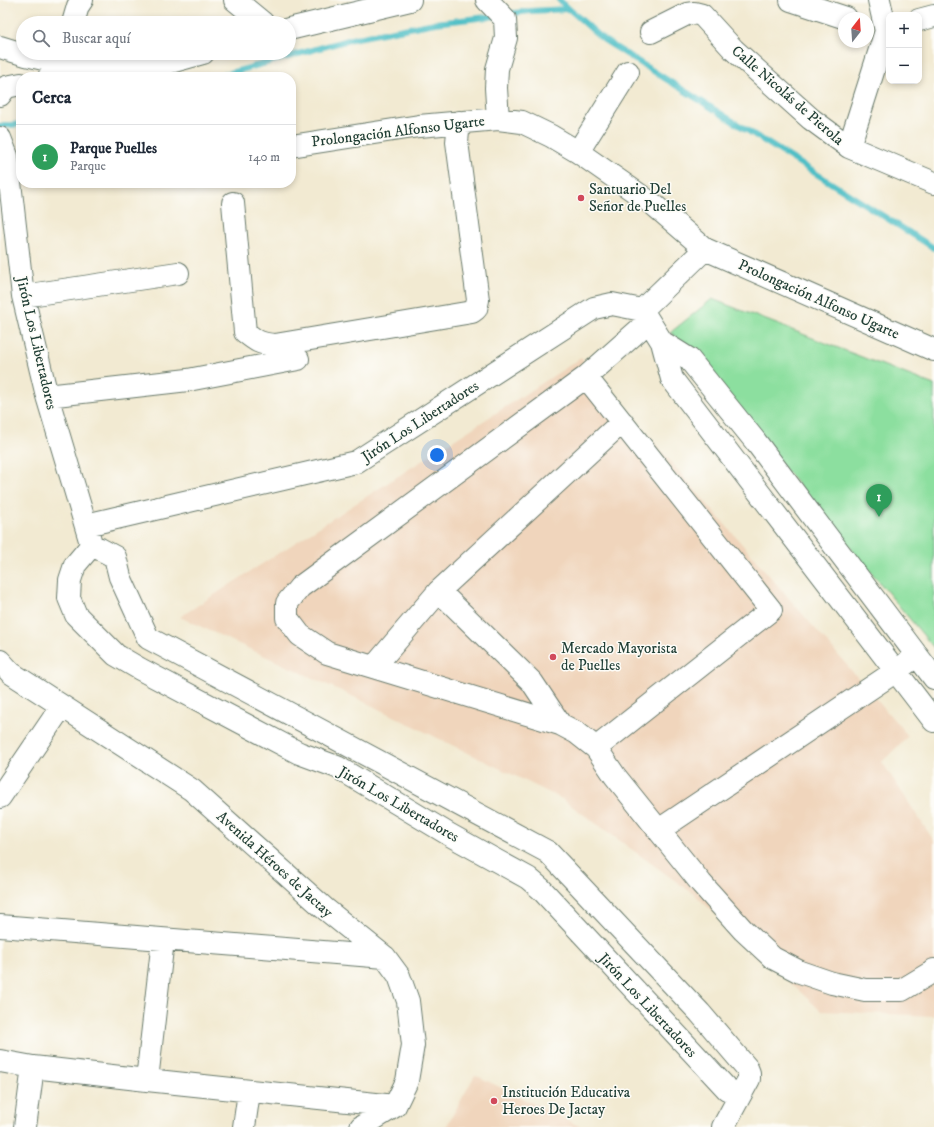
<!DOCTYPE html>
<html lang="es">
<head>
<meta charset="utf-8">
<style>
  :root { --surface:#fff; --page:#f2f2f3; --text:#1f2937; --muted:#747a83; --line:#e0e1e3; --accent:#d1495b }
  body { margin:0; font-family:"IM FELL DW Pica",serif; background:var(--page); color:var(--text) }
  .controls { position:absolute; right:12px; top:12px; display:grid; overflow:hidden; border-radius:8px; box-shadow:0 2px 6px #0003 }
  .controls button { width:36px; height:36px; display:grid; place-items:center; padding:0; border:0; border-bottom:1px solid var(--line); background:var(--surface); color:var(--text); font:20px sans-serif }
  .compass { position:absolute; left:838px; top:12px; width:36px; height:36px; border-radius:50%; background:var(--surface); box-shadow:0 2px 6px #0003; rotate:17deg }
  .you { position:absolute; left:437px; top:455px; width:14px; height:14px; margin:-10px; border:3px solid #fff; border-radius:50%; background:#1a73e8; box-shadow:0 0 0 6px #1a73e833 }
  .badge { display:grid; place-items:center; width:26px; height:26px; border-radius:50%; background:var(--accent); color:#fff; font-size:13px; font-weight:700 }
  .pin { position:absolute; translate:-50% -33px; filter:drop-shadow(0 1px 2px #0008) }
  .pin::after { content:''; position:absolute; top:21px; width:14px; height:12px; background:inherit; clip-path:polygon(0 0,100% 0,50% 100%) }
  .list { margin:0; padding:0; list-style:none }
  h2 { display:flex; justify-content:space-between; align-items:center; height:52px; margin:0; padding:0 16px; font-size:17px }
  h2 small { font-size:13px; font-weight:400; color:var(--muted) }
  .list li { display:grid; grid-template-columns:26px 1fr auto; gap:12px; align-items:center; box-sizing:border-box; height:64px; padding:0 16px; border-top:1px solid var(--line) }
  .list b { display:block; font-size:15px; white-space:nowrap }
  .list p { margin:0; font-size:13px; white-space:nowrap; color:var(--muted) }
  .list em { font-size:13px; font-style:normal; color:var(--muted) }
  .icon { flex:none; width:22px; height:22px; fill:none; stroke:currentColor; stroke-width:2; stroke-linecap:round; stroke-linejoin:round }
  .map { position:relative; flex:none; width:934px; height:1127px; overflow:hidden }
  .search { position:absolute; background:var(--surface); box-shadow:0 2px 6px #0003; left:16px; top:16px; width:280px; height:44px; display:flex; align-items:center; gap:10px; box-sizing:border-box; padding:0 14px; border-radius:22px; color:var(--muted); font-size:15px }
  .panel { position:absolute; background:var(--surface); box-shadow:0 2px 6px #0003; left:16px; top:72px; width:280px; height:116px; border-radius:16px }
  .map>svg:first-child { display:block }
  .built { fill:#f0d5bc }
  .green { fill:#8cdf9f; stroke:#568e6a }
  .lines { fill:none; stroke-linecap:round; stroke-linejoin:round }
  .stream { stroke:#50bfc6; stroke-width:6 }
  .minor-casing { stroke:#697a6b; stroke-width:24 }
  .minor { stroke:#fff; stroke-width:22 }
  .poi-dot { fill:#d1495b; stroke:#fdfcf7; stroke-width:1.5 }
  .labels { text-anchor:middle; stroke-width:3; stroke-linejoin:round; paint-order:stroke }
  .street-label { font-size:15px; fill:#1f3d34; stroke:#fdfcf7 }
  .poi-label { font-size:15px; fill:#1f3d34; stroke:#fdfcf7; text-anchor:start }
</style>
</head>
<body>
<div class="map">
<svg width="934" height="1127" viewBox="0 0 934 1127">
  <rect width="100%" height="100%" fill="#fdfcf7"/>
  <filter id="ink" filterUnits="userSpaceOnUse"><feTurbulence type="fractalNoise" baseFrequency=".025" numOctaves="2"/><feDisplacementMap in="SourceGraphic" scale="8" xChannelSelector="R" yChannelSelector="G"/><feConvolveMatrix kernelMatrix="1 2 1 2 8 2 1 2 1" color-interpolation-filters="sRGB"/></filter>
  <filter id="wash" filterUnits="userSpaceOnUse"><feTurbulence type="fractalNoise" baseFrequency=".012" numOctaves="4" result="noise"/><feDisplacementMap in="SourceGraphic" scale="16" xChannelSelector="R" yChannelSelector="G"/><feGaussianBlur stdDeviation="0.9" result="paint"/><feColorMatrix in="noise" values="0 0 0 0 0 0 0 0 0 0 0 0 0 0 0 0 0 1.4 0 .05"/><feComposite in="paint" operator="in"/></filter>
  <g filter="url(#wash)">
    <rect width="100%" height="100%" fill="#f2ead2"/>
    <!-- built -->
    <path class="built" d="M581 358 908 736 882 762 934 841V1016L821 1011 695 895 562 799 352 696 180 617Z
      M475 1075 581 1127H446Z"/>
    <!-- green -->
    <path class="green" d="M712 299 934 385V648L671 332Z"/>
    <g class="lines">
      <!-- stream -->
      <path class="stream" d="M559 0 604 40 934 248
        M507 14 530 11 569 9
        M216 77 352 39 435 23 496 16
        M0 126 21 124"/>
    </g>
  </g>
  <g filter="url(#ink)">
    <g class="lines">
      <!-- minor casing -->
      <g class="minor-casing">
        <path id="minor" d="M235 0 263 23
          M487 0 505 19 506 38 497 69 496 88 498 119
          M791 0 846 18
          M919 20 934 16
          M73 23 78 6 82 0
          M289 29 410 0
          M651 32 687 14 694 13 702 15 734 50 811 119 849 147 934 183
          M0 47 26 55 61 63 160 65 203 53
          M49 77C61 73 61 63 65 53
          M0 95 6 87 21 84
          M0 138 7 156 23 296 47 396 90 540
          M291 146 419 126 498 119 522 122 551 136 578 152 654 205 705 249 934 350
          M849 147 886 31 879 0
          M578 152 628 72
          M233 203 245 332C256 341 260 344 275 345L472 312 476 309 478 300 457 142 459 122
          M705 249 642 310 662 342 672 379 934 721
          M23 296 178 273
          M649 321 586 377 300 587 287 603V618L300 635 327 653 560 724 577 733 596 748 615 776 701 883 743 930 773 958 800 972 832 983 865 990H902L932 972 934 970
          M662 342 689 359 756 442 934 678
          M586 377 771 610 596 748
          M47 396 188 380 298 359
          M86 525 356 462 594 308 612 304 642 310
          M91 546 100 549 115 557 120 577 148 638 548 852 700 1013 747 1068 749 1073V1079L723 1127
          M91 546 75 565 70 580 69 598 76 615 116 655 140 669 299 753 337 767 450 835 528 878 541 889 727 1089 740 1095
          M439 591 532 682 560 724
          M0 661 11 673 192 790 324 908 385 957 399 976 408 1001 413 1045 407 1081 395 1106 361 1127
          M374 667 439 591 622 422
          M0 797 62 706
          M659 830 896 671 908 662
          M0 926 385 957
          M0 1061 33 1067 147 1080 395 1106
          M147 1080 163 940
          M25 1127 33 1067
          M244 1127 249 1092"/>
      </g>
      <!-- minor -->
      <use href="#minor" class="minor"/>
    </g>
  </g>
  <!-- markers -->
  <g class="poi-dot">
    <circle cx="581" cy="198" r="4"/>
    <circle cx="553" cy="657" r="4"/>
    <circle cx="494" cy="1101" r="4"/>
  </g>
  <g class="labels">
    <!-- street labels -->
    <g class="street-label">
      <text transform="translate(788 95) rotate(41)" y="5">Calle Nicolás de Pierola</text>
      <text transform="translate(398 131) rotate(-7)" y="5">Prolongación Alfonso Ugarte</text>
      <text transform="translate(819 299) rotate(24)" y="5">Prolongación Alfonso Ugarte</text>
      <text transform="translate(37 343) rotate(77)" y="5">Jirón Los Libertadores</text>
      <text transform="translate(420 421) rotate(-33)" y="5">Jirón Los Libertadores</text>
      <text transform="translate(399 804) rotate(30)" y="5">Jirón Los Libertadores</text>
      <text transform="translate(275 864) rotate(42)" y="5">Avenida Héroes de Jactay</text>
      <text transform="translate(648 1005) rotate(47)" y="5">Jirón Los Libertadores</text>
    </g>
    <!-- poi labels -->
    <g class="poi-label">
      <text x="589" y="194">Santuario Del<tspan x="589" dy="17">Señor de Puelles</tspan></text>
      <text x="561" y="653">Mercado Mayorista<tspan x="561" dy="17">de Puelles</tspan></text>
      <text x="502" y="1097">Institución Educativa<tspan x="502" dy="17">Heroes De Jactay</tspan></text>
    </g>
  </g>
</svg>
<div class="controls">
<button>+</button>
<button>−</button>
</div>
<svg class="compass" viewBox="-18 -18 36 36"><path d="M0-13l5 13h-10z" fill="#e53935"/><path d="M0 13l5-13h-10z" fill="#747a83"/></svg>
<div class="you"></div>
<div class="pin badge" style="left:879px;top:517px;background:#2e9e5b">1</div>
<div class="search"><svg class="icon" aria-label="search" viewBox="0 0 24 24"><circle cx="10" cy="10" r="6"/><path d="M15 15l6 6"/></svg>Buscar aquí</div>
<section class="panel">
<h2>Cerca<small></small></h2>
<ul class="list">
<li><span class="badge" style="background:#2e9e5b">1</span><div><b>Parque Puelles</b><p>Parque</p></div><em>140 m</em></li>
</ul>
</section>
</div>
</body>
</html>
